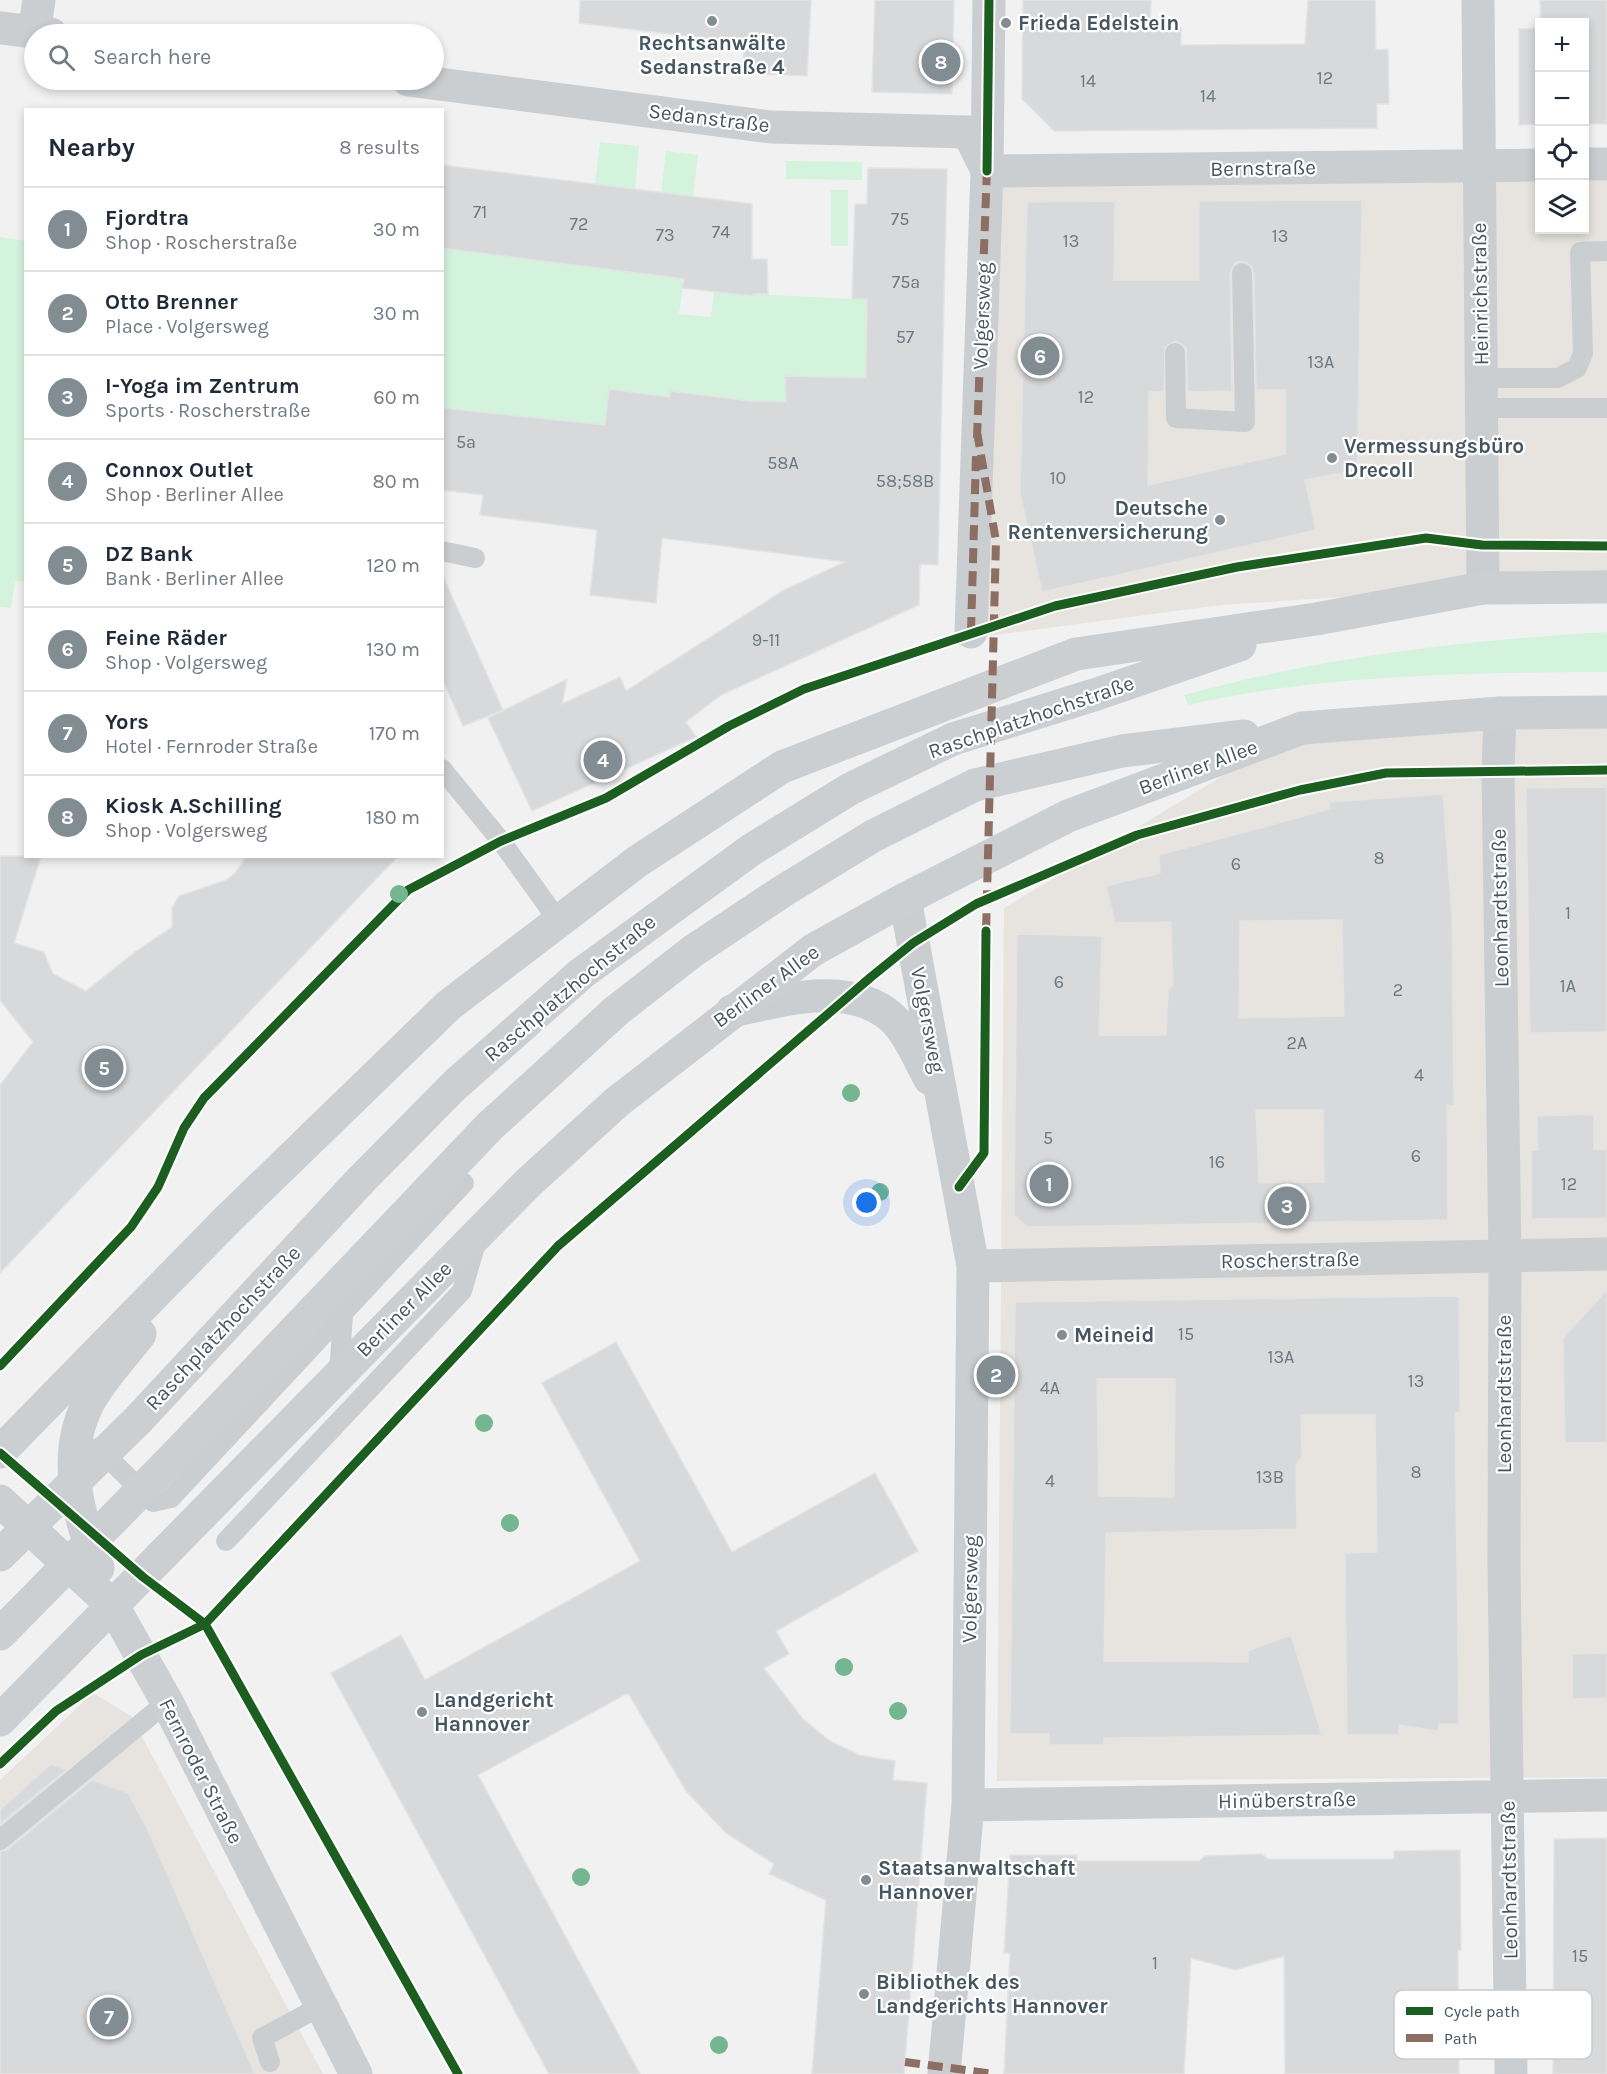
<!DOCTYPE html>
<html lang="en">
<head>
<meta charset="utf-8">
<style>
  :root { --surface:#fff; --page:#f2f2f3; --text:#1f2937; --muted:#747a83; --line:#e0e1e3; --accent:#828c93 }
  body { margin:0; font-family:Karla,sans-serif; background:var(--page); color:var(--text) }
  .controls { position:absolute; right:18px; top:18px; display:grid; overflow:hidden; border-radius:0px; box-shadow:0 3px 9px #0003 }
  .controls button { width:54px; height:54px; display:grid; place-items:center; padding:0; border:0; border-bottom:2px solid var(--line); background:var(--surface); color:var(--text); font:30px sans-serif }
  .you { position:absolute; left:867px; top:1203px; width:21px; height:21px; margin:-15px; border:4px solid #fff; border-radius:50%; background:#1a73e8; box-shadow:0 0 0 9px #1a73e833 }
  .badge { display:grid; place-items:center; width:39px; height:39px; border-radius:50%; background:var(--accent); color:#fff; font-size:20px; font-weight:700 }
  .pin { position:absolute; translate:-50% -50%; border:3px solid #fff; box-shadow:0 2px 6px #0006 }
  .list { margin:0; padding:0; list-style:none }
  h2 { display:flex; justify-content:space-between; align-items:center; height:78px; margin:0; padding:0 24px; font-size:26px }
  h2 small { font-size:20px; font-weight:400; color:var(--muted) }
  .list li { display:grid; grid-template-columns:39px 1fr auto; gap:18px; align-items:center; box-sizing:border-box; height:84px; padding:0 24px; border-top:2px solid var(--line) }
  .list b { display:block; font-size:22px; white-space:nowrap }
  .list p { margin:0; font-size:20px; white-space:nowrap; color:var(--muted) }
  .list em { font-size:20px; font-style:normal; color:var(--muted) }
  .icon { flex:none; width:33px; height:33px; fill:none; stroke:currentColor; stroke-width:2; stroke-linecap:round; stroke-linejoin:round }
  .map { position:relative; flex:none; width:1607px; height:2074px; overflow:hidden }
  .search { position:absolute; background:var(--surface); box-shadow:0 3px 9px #0003; left:24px; top:24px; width:420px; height:66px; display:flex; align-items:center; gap:15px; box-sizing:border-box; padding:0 21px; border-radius:33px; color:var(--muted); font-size:22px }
  .panel { position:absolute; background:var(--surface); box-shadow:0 3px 9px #0003; left:24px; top:108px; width:420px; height:750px; border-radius:0px }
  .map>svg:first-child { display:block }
  .commercial { fill:#e7e4df }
  .green { fill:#d4f3dd }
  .building { fill:#d8d9da; stroke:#e3e3e4; stroke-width:1.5; fill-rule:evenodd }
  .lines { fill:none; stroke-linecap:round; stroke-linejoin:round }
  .lane { stroke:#cbced1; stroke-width:20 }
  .street { stroke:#cbced1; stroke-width:33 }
  .secondary { stroke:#cbcfd2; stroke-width:33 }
  .secondary-bridge { stroke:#cbcfd2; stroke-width:33 }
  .quiet { stroke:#8d6e63; stroke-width:8; stroke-dasharray:15 8; stroke-linecap:butt }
  .cycleway-casing { stroke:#fff; stroke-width:13 }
  .cycleway { stroke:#1b5e20; stroke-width:9 }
  .tree { fill:#74b68f }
  .poi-dot { fill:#828c93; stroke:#fff; stroke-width:2 }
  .labels { text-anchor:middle; stroke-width:4.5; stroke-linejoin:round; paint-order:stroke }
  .number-label { font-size:18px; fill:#6c7880 }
  .poi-label { font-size:21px; font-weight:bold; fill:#465661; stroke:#fff; text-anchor:start }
  .street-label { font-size:21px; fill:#465661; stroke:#fff }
  .key { fill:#fff; stroke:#c8ccd0; stroke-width:1.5 }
  .key-label { font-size:16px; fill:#465661 }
</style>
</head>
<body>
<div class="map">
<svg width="1607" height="2074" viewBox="0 0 1607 2074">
  <rect width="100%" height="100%" fill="#f2f1f1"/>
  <!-- commercial -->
  <path class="commercial" d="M1585 164H1607V587L1483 588 1221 605 981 637 987 171 1539 165 1540 230H1584Z
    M1607 712V1777L997 1781 1004 908 1302 728Z
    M93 1693 131 1716 323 2074H0V1780Z"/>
  <!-- green -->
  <path class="green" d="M600 142 639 146 635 190 595 185Z
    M666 151 698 155 693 197 661 193Z
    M786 161 862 162V180L786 179Z
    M831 190H848V246H831Z
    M0 237 26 241V582L15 581 11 608 0 607Z
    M443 248 684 278 679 314 711 317 714 291 753 296V294L855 299 867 297 866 385 785 377 786 402H753L670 391 669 397 609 389 605 425 443 408Z
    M1607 632V672C1467 673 1325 674 1188 705L1184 695C1322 657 1465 640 1607 632Z"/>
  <!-- building -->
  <path class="building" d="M580 0H811L807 76 743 73 744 43 579 23Z
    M875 0H954L952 94 872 92Z
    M1023 0H1151L1150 29 1181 28V45L1305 44 1308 0H1375L1376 50 1388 49 1389 104H1377V128L1054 131 1022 99Z
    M1540 0H1607V124H1584V22H1541Z
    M1539 28V124L1519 125V29Z
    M442 165 752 204V259H767L768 294H753V296L682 288 684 279 442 248Z
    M868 168 947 169 938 565 920 564 919 605 721 695 686 722 696 737 532 811 488 718 567 679 562 704 620 677 626 691 784 590 845 562 662 538 656 603 590 595 597 530 480 515 483 495 442 490V408L605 425 609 389 669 397 670 391 750 401 786 402 785 376 866 378 867 299H852L855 204H867Z
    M1362 200 1357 470 1305 480 1316 530 1042 592 1020 493 1027 202 1115 201 1114 280H1199V201ZM1242 261 1252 266 1254 273 1256 390H1285V454L1148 485 1149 392H1164L1165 347 1175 341 1186 347 1188 392 1232 391 1230 273 1235 263Z
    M442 574 503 710 463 726 442 678Z
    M1607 787V1032L1530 1033 1526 788Z
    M1443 794 1452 915 1454 1106 1447 1105 1448 1220 1027 1227 1014 1215 1017 934 1102 936 1099 1035H1166L1168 991 1173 985 1171 922 1115 923 1106 886 1160 873 1159 855 1330 809 1329 802ZM1342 920 1344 1016 1239 1018 1240 921ZM1256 1110H1323L1324 1182 1259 1183Z
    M0 856H41L14 943 44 952 53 974 86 991 135 952 172 927V908L179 896 226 880 235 873 247 856H398L0 1273V1085L33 1042 0 1000Z
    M1594 1114V1149H1607V1218L1531 1219V1150H1538L1537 1116Z
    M1607 1290V1443H1565L1563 1338Z
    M1459 1296 1460 1412 1455 1413 1459 1724H1439L1438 1731 1399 1725V1735H1347L1345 1553 1377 1552 1375 1415H1301L1302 1457 1296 1464 1297 1529 1106 1533 1104 1661 1248 1662V1651L1291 1635 1322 1735 1104 1738V1745H1050L1049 1734H1010L1015 1302ZM1097 1379H1175L1174 1497 1099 1496Z
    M616 1342 732 1552 875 1473 918 1551 776 1631 789 1654 764 1668 803 1719 830 1741 859 1755 895 1761 893 1780 927 1783 904 2074H812L826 1900 769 1874 774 1864 726 1833 686 1791 628 1693 478 1775 640 2074H549L331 1673 401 1635 425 1680 640 1561 542 1383Z
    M1607 1653V1698L1572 1699V1654Z
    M51 1764 66 1770 0 1824V1810Z
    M92 1780 128 1793 147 1828 255 2074H0V1852L8 1849Z
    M1607 1838V2074H1553L1554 1839Z
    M1460 1850 1461 1950H1458L1459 2074H1285L1284 1956 1235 1970 1191 1958 1184 2074H1004L1010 1953H1004L1010 1855H1077V1861H1199L1205 1856 1262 1854 1268 1859H1394V1851Z"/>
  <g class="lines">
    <!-- lane -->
    <path class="lane" d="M1175 353 1176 418 1245 422 1242 273
      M1481 378H1558L1577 368 1583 353 1580 252 1607 251
      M1481 408H1607
      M442 551 475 558
      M442 769 501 841 560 923
      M339 1375 343 1314
      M98 1448 153 1502 171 1498 464 1183
      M226 1541 462 1291 476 1243
      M0 1840 167 1702
      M270 2062 262 2038 321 2006"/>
    <!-- street -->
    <path class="street" d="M1478 0 1483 588
      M0 28 51 34
      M34 33 39 0
      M408 80 771 127 968 132 987 170
      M1584 164H1607
      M987 171 1540 165
      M971 632 987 171 989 0
      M1500 713 1498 771 1505 1256 1504 1564 1511 2074
      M905 899 973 1266 968 1805 944 2074
      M732 1011C781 1001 846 980 890 1016 908 1031 918 1058 930 1079
      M973 1266 1607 1254
      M968 1805 1607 1795"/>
    <!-- secondary -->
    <path class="secondary" d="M953 739 1097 694 1240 645
      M975 785 1122 751 1244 736
      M0 1452 227 1220 449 1005 638 861 782 767 1076 654 1316 619 1483 588 1607 587
      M0 1501 113 1606 167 1702 356 2074
      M98 1568C78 1514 60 1454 90 1400 103 1377 124 1355 140 1334
      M0 1720 528 1183 617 1102 813 950 905 899 1068 816 1302 728 1500 713 1607 712"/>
    <!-- secondary-bridge -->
    <path class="secondary-bridge" d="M0 1555 138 1420 361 1180 455 1085 582 973 751 850 850 789 953 739
      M0 1634 175 1456 490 1126 616 1011 693 951 783 891 873 836 975 785"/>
    <!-- quiet -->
    <path class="quiet" d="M977 432 996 541 986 934
      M977 438 987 168
      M971 632 976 456
      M905 2062 995 2074"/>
    <!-- cycleway casing -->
    <g class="cycleway-casing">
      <path id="cycleway" d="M987 171 989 0
        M959 1187 984 1153 986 931
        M0 1366 131 1227 158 1187 184 1128 204 1098 408 890 501 841 606 798 729 726 804 689 1055 606 1237 567 1426 538 1482 545 1607 546
        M0 1453 143 1577 205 1624 458 2074
        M0 1764 56 1711 141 1655 205 1624 558 1246 871 977 913 943 976 904 1137 835 1300 790 1386 773 1607 770"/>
    </g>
    <!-- cycleway -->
    <use href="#cycleway" class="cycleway"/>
  </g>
  <!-- trees -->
  <g class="tree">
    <circle cx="399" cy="894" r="9"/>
    <circle cx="851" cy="1093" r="9"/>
    <circle cx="880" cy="1192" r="9"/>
    <circle cx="484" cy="1423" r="9"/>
    <circle cx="510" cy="1523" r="9"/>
    <circle cx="844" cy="1667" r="9"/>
    <circle cx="898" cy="1711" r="9"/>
    <circle cx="581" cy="1877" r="9"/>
    <circle cx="719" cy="2045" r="9"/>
  </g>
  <!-- markers -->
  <g class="poi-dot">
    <circle cx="712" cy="21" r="6"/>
    <circle cx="1006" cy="23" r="6"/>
    <circle cx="1332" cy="458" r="6"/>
    <circle cx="1220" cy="520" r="6"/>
    <circle cx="1062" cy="1335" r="6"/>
    <circle cx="422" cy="1712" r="6"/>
    <circle cx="866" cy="1880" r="6"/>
    <circle cx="864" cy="1994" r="6"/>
  </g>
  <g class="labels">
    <!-- number labels -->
    <g class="number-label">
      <text x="1325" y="84">12</text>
      <text x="1088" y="87">14</text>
      <text x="1208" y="102">14</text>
      <text x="480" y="218">71</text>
      <text x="900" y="225">75</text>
      <text x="579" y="230">72</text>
      <text x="721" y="238">74</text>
      <text x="665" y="241">73</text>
      <text x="1280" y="242">13</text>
      <text x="1071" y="247">13</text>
      <text x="906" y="288">75a</text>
      <text x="905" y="343">57</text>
      <text x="1321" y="368">13A</text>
      <text x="1086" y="403">12</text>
      <text x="466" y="448">5a</text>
      <text x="783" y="469">58A</text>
      <text x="1058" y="484">10</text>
      <text x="905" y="487">58;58B</text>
      <text x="766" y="646">9-11</text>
      <text x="1379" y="864">8</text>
      <text x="1236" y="870">6</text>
      <text x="1568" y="919">1</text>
      <text x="1059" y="988">6</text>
      <text x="1568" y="992">1A</text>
      <text x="1398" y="996">2</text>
      <text x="1297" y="1049">2A</text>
      <text x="1419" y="1081">4</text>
      <text x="1048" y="1144">5</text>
      <text x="1416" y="1162">6</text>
      <text x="1217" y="1168">16</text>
      <text x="1569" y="1190">12</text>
      <text x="1186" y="1340">15</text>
      <text x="1281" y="1363">13A</text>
      <text x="1416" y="1387">13</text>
      <text x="1050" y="1394">4A</text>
      <text x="1416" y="1478">8</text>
      <text x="1270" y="1483">13B</text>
      <text x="1050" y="1487">4</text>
      <text x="1580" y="1962">15</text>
      <text x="1155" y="1969">1</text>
    </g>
    <!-- poi labels -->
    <g class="poi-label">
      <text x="1018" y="30">Frieda Edelstein</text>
      <text x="712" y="50" text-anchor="middle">Rechtsanwälte<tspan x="712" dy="24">Sedanstraße 4</tspan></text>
      <text x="1344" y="453">Vermessungsbüro<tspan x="1344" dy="24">Drecoll</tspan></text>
      <text x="1208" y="515" text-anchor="end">Deutsche<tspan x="1208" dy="24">Rentenversicherung</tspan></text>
      <text x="1074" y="1342">Meineid</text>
      <text x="434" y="1707">Landgericht<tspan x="434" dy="24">Hannover</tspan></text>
      <text x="878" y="1875">Staatsanwaltschaft<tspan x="878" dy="24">Hannover</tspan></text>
      <text x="876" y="1989">Bibliothek des<tspan x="876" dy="24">Landgerichts Hannover</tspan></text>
    </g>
    <!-- street labels -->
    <g class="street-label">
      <text transform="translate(709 118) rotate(7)" y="7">Sedanstraße</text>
      <text transform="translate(1263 168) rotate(-1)" y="7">Bernstraße</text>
      <text transform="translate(1480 294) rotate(-91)" y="7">Heinrichstraße</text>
      <text transform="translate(982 316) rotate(-88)" y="7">Volgersweg</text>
      <text transform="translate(1031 717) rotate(-19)" y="7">Raschplatzhochstraße</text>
      <text transform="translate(1198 767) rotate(-20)" y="7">Berliner Allee</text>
      <text transform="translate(1500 908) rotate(-91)" y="7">Leonhardtstraße</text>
      <text transform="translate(766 986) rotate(-36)" y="7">Berliner Allee</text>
      <text transform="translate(570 988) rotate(-40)" y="7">Raschplatzhochstraße</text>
      <text transform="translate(928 1020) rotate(79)" y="7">Volgersweg</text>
      <text transform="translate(1290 1260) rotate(-1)" y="7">Roscherstraße</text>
      <text transform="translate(404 1309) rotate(-45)" y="7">Berliner Allee</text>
      <text transform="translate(223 1328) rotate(-47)" y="7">Raschplatzhochstraße</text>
      <text transform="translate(1504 1394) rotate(-90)" y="7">Leonhardtstraße</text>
      <text transform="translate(970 1589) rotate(-89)" y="7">Volgersweg</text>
      <text transform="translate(201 1771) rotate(63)" y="7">Fernroder Straße</text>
      <text transform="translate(1287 1800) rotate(-1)" y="7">Hinüberstraße</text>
      <text transform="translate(1509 1880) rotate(-91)" y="7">Leonhardtstraße</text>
    </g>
  </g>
  <!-- legend -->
  <rect x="1394" y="1990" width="198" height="69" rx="9" class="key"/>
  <rect x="1406" y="2007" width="27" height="8" fill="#1b5e20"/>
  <rect x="1406" y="2034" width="27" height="8" fill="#8d6e63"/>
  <g class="key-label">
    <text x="1444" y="2017">Cycle path</text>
    <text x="1444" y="2044">Path</text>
  </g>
</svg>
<div class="controls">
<button>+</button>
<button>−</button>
<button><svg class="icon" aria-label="locate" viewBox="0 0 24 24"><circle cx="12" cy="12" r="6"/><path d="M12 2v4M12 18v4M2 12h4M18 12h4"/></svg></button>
<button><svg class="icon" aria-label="layers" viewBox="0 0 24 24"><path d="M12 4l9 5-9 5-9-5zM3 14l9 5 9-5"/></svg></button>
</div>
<div class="you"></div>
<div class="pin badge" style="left:1049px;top:1184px">1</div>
<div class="pin badge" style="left:996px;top:1375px">2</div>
<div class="pin badge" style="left:1287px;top:1206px">3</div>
<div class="pin badge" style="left:603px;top:760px">4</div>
<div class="pin badge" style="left:104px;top:1068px">5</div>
<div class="pin badge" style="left:1040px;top:356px">6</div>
<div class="pin badge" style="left:109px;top:2017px">7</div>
<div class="pin badge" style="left:941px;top:62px">8</div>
<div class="search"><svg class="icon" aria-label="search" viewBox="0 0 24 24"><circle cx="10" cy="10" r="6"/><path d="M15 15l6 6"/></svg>Search here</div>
<section class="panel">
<h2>Nearby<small>8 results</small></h2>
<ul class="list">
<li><span class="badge">1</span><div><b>Fjordtra</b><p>Shop · Roscherstraße</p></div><em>30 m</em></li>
<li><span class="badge">2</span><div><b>Otto Brenner</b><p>Place · Volgersweg</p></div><em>30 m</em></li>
<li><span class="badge">3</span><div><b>I-Yoga im Zentrum</b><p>Sports · Roscherstraße</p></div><em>60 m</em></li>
<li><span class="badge">4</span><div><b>Connox Outlet</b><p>Shop · Berliner Allee</p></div><em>80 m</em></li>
<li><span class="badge">5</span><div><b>DZ Bank</b><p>Bank · Berliner Allee</p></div><em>120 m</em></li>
<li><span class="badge">6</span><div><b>Feine Räder</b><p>Shop · Volgersweg</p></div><em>130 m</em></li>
<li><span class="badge">7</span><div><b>Yors</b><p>Hotel · Fernroder Straße</p></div><em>170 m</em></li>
<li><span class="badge">8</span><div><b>Kiosk A.Schilling</b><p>Shop · Volgersweg</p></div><em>180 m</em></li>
</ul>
</section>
</div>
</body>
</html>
